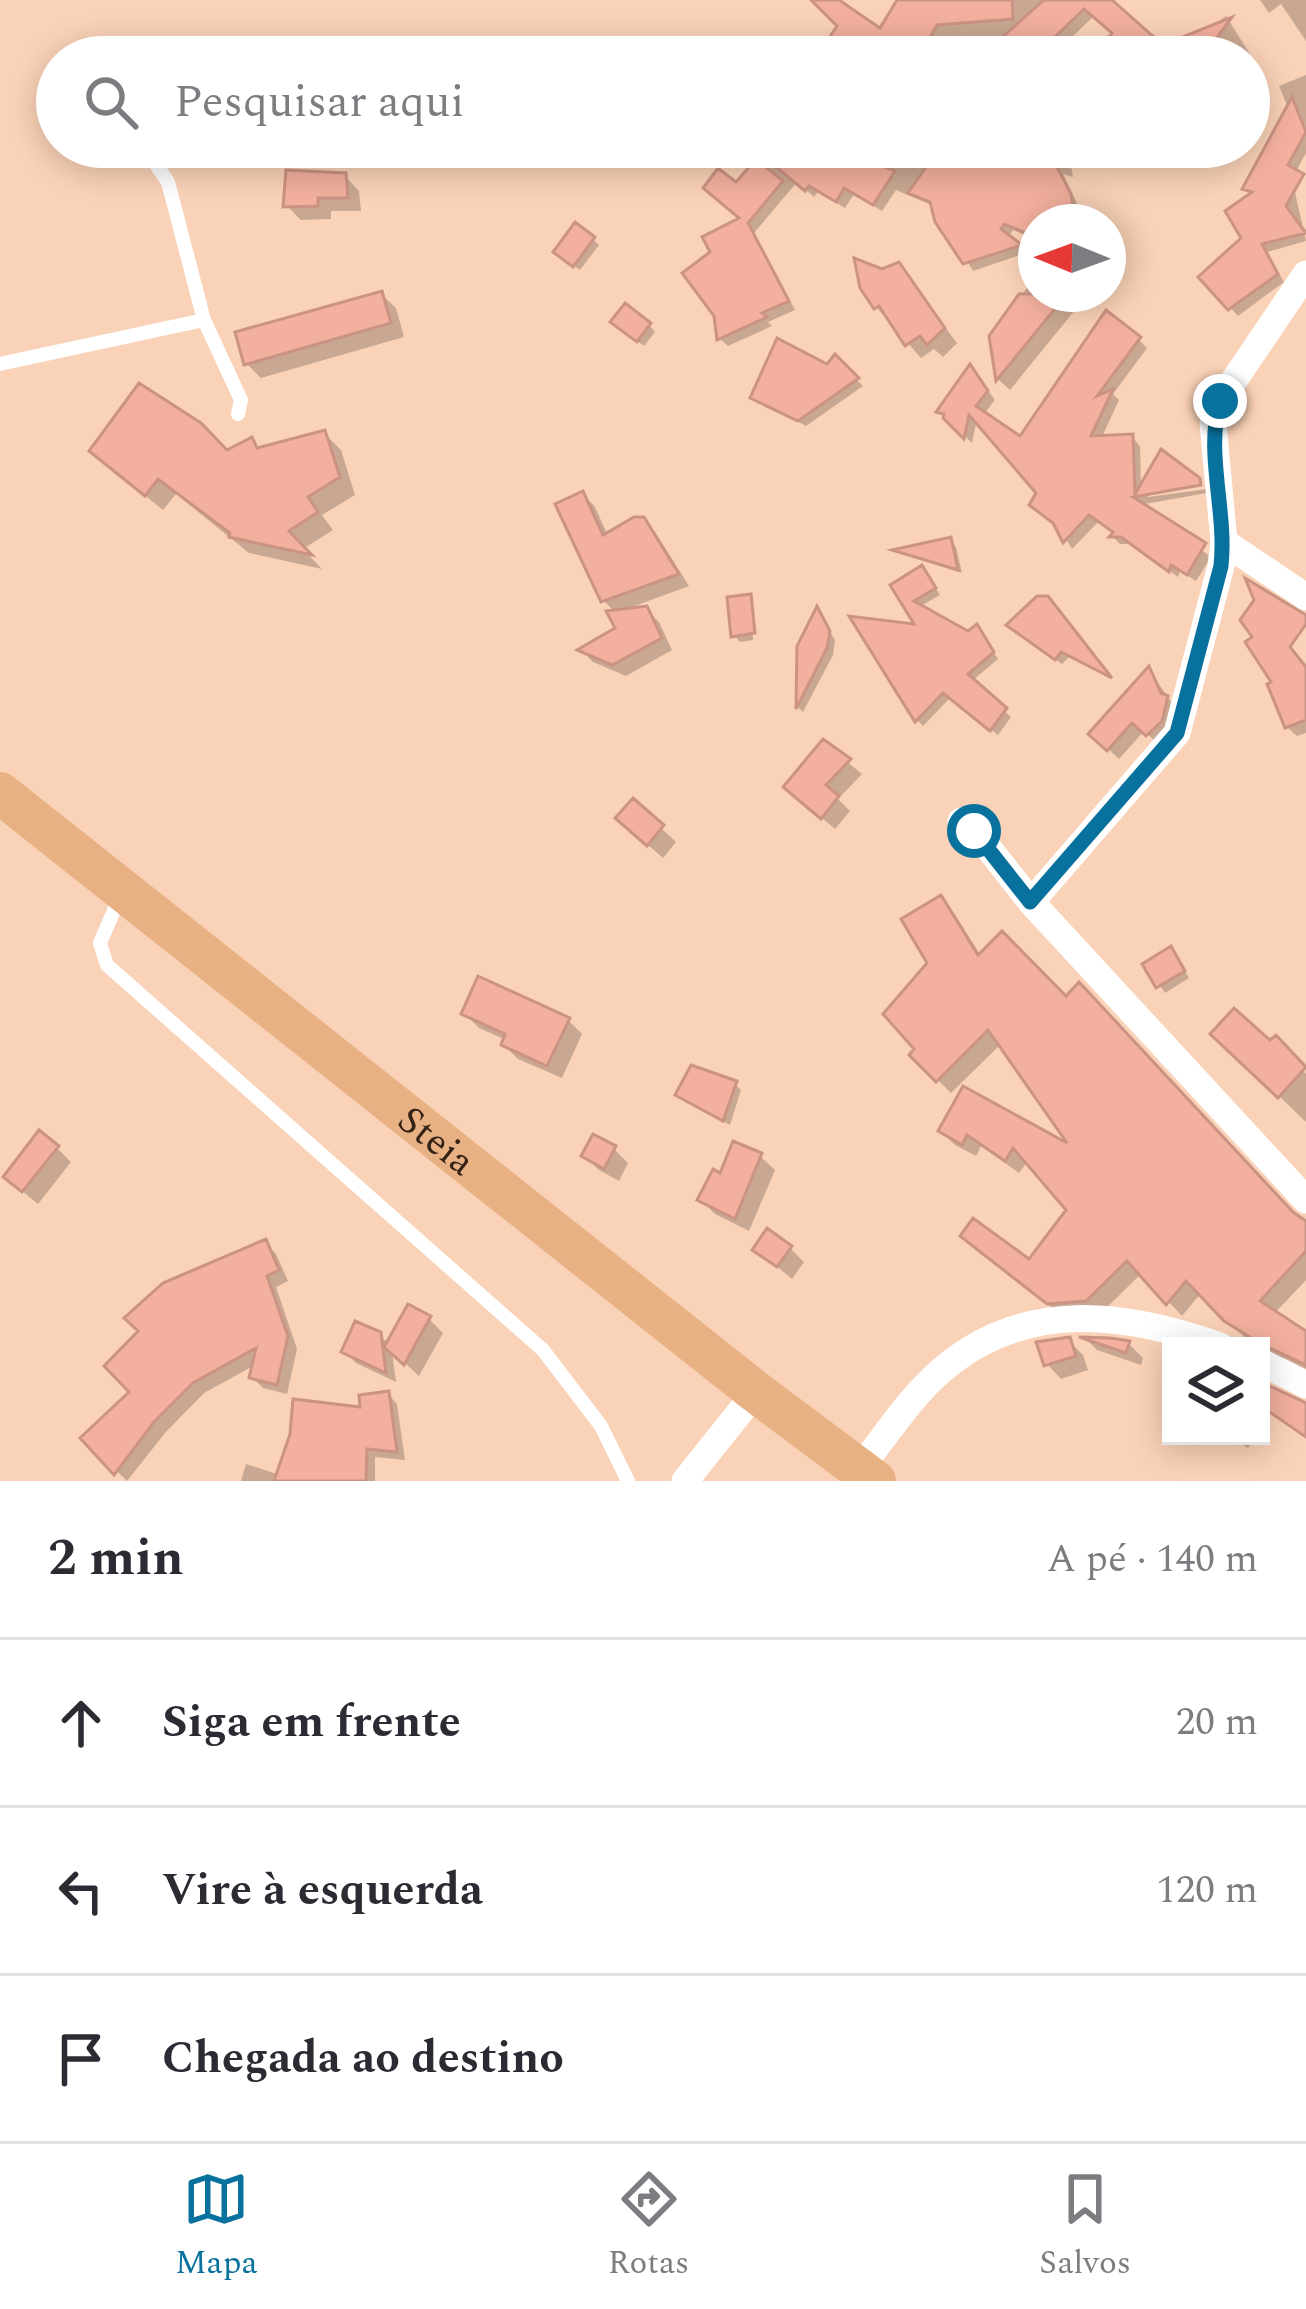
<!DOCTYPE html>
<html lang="pt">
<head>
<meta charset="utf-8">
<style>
  :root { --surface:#fff; --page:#f7f7f7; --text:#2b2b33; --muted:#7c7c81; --line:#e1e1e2; --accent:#08719d }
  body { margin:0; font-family:Spectral,serif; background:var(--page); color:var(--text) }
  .controls { position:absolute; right:36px; bottom:36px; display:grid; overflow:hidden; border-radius:0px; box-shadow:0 6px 30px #0003 }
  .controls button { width:108px; height:108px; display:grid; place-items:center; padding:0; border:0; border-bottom:3px solid var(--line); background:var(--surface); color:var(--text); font:60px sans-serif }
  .compass { position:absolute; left:1018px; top:204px; width:108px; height:108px; border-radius:50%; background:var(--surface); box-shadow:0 6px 30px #0003; rotate:271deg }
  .stop { position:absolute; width:36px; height:36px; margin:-27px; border:9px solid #08719d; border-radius:50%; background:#fff }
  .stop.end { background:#08719d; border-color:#fff; box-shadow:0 3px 12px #0008 }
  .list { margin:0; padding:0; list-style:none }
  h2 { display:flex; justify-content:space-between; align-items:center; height:156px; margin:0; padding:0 48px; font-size:51px }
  h2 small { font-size:39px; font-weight:400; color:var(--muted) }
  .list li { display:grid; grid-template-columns:78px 1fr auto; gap:36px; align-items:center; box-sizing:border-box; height:168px; padding:0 48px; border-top:3px solid var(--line) }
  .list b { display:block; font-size:45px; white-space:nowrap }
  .list em { font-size:39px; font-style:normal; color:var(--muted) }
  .icon { flex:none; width:66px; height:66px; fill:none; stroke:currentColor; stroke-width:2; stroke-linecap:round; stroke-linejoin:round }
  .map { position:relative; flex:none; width:1306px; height:1481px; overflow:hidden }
  .search { position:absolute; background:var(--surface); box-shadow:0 6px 30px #0003; left:36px; right:36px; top:36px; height:132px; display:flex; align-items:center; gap:30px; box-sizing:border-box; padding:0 42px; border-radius:66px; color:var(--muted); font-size:45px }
  .sheet { height:660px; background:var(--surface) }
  nav { display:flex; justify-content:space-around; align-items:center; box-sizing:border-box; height:168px; border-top:3px solid var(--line); background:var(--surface); font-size:33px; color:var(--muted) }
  nav a { display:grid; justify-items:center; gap:6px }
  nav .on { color:var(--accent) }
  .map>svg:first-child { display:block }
  .shadow { fill:#0003 }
  .building { fill:#f4b09e; stroke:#cb9384; stroke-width:3 }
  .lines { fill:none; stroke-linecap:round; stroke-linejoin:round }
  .lane { stroke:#fff; stroke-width:14 }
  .street { stroke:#fff; stroke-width:27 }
  .primary { stroke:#e8b184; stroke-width:42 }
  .route { stroke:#08719d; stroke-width:15 }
  .labels { text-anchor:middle; stroke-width:10; stroke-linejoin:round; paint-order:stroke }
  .street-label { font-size:39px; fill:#342215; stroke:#fad2b7 }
</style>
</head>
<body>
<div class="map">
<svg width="1306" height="1481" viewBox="0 0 1306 1481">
  <rect width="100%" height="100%" fill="#fad2b7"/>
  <!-- shadow -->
  <path class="shadow" d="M815 0H834L881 32 900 0H1115L1113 3 1163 48 1206 31 1226 16 1260 70 1249 77V57H1142L1095 15 1051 57H879L846 38Z
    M1260 0H1306V41L1281 4 1269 13Z
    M1306 75V153L1292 179 1306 241 1267 252 1284 282 1238 316 1202 277 1245 239 1253 196 1245 188 1280 184 1292 165H1284L1289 110 1279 86Z
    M770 147H1068L1073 177 1063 174 1078 205 1081 222H1036V240L1013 230 1008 238 1026 253 973 271 934 206 896 190 882 211 854 194 845 208 818 192 814 197 797 182 754 233 795 310 768 322 772 326 728 346 720 339 714 252 743 219 737 186Z
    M1175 147H1217L1206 166Z
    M345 176 359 191 361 211H331V219L301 220 286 205Z
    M593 239 599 245 580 270 563 258Z
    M858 262 885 270 898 265 957 343 943 357 934 349 921 358 877 308 863 286Z
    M1036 275V294H1079L1084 299 1010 390 999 380 992 337Z
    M381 294 396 308 404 337 261 378 247 364Z
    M649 325 655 332 644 346 620 328Z
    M1139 340 1147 348 1113 394 1119 400 1101 439 1132 437 1140 446 1141 489 1148 491V497L1207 489V493L1139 505 1211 557 1196 581 1180 571 1178 577 1132 544H1120L1113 537 1115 533 1099 521 1072 549 1039 493 977 419 972 443 940 412 977 376 995 400 984 414 1021 440Z
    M835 359 863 386 806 426 754 398 828 368Z
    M324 433 341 450 355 495 322 515 333 530 303 549 322 569 249 553 176 494 163 510 110 467 227 453 251 440 261 450Z
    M583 494 595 507 608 536 642 520 655 532 689 586 624 610H646L659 622 672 650 626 676 593 662 582 651 619 629 616 613 603 600Z
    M950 540 956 547 962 573 898 552Z
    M928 575 940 595 919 607 968 634H982L998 659 972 681 1011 717 998 735 951 697 923 726 917 720 920 628 895 586Z
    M750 598 753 640 740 642 734 635 730 600Z
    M1054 606 1109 677 1069 657 1062 664 1016 631Z
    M818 611 835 640 833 655 803 712 799 708 800 647Z
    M1279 637 1306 669V733L1297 736 1287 727 1275 684Z
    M1149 670 1177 710 1159 745 1144 731 1119 759 1092 734Z
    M824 743 862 774 838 799 850 811 835 829 800 799Z
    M633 802 676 842 663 858 633 832Z
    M940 899 954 913 981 956 1306 1227V1280L1274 1314 1306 1334V1369L1284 1358 1267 1360 1261 1354V1346H1253L1201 1293 1182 1316 1142 1273 1100 1314 1063 1316 978 1249 1030 1263 1070 1210 1028 1161 1019 1173 981 1146 976 1156 955 1145 941 1131 1077 1152 1001 1044 951 1093 913 1055 918 1049Z
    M1177 956 1189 978 1165 993 1146 965Z
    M465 1014 568 1020 582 1034 562 1078 518 1059 504 1045 506 1040 479 1028Z
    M1226 1045H1270L1287 1051 1306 1074V1122Z
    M735 1084 741 1090 730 1125 685 1101Z
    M57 1148 71 1162 38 1204 21 1190Z
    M614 1149 628 1163 619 1181 599 1170 584 1156Z
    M760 1156 775 1170 749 1231 715 1214 701 1200 722 1178Z
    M265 1243 276 1254 288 1281 276 1287 297 1349 287 1394 263 1388 252 1377 255 1365 204 1393 165 1433 127 1481 84 1438 134 1392Z
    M790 1248 804 1262 792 1279 756 1249Z
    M429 1319 443 1333 419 1376 392 1351 396 1382 356 1363 345 1352 379 1335 389 1344Z
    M1087 1340 1129 1344 1143 1358 1141 1365 1097 1350Z
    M1069 1341 1083 1355 1088 1370 1061 1379 1047 1364Z
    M1261 1385 1306 1414V1438L1271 1414 1261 1428Z
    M388 1394 397 1404 405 1460 375 1457V1481H241L246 1464 280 1475Z
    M1230 1436H1256L1248 1448Z"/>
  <!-- building -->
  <path class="building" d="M811 0H839L880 28 897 0H1012L1013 19 937 25 919 57H880L861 46 853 57H837L823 47 837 26Z
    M1044 0H1112L1163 45 1232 17 1203 57H1136L1152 49 1108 38 1112 33 1084 9 1034 57H980Z
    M1292 97 1306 132 1288 165 1304 174 1286 206 1306 233 1262 244 1278 274 1228 310 1198 277 1241 238 1225 211 1252 192 1242 189Z
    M791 147H837L862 157 857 167 866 159 895 171 873 205 844 188 836 202 809 186 805 191 775 166Z
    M940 147H1024L1028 159 1051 155 1071 194 1075 222H1036V237L1004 224 1001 229 1022 245 963 264 935 222 930 202 908 193Z
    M756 159 783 181 748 223 789 301 762 313 767 317 717 340 714 316 682 273 710 252 702 237 739 218 703 188 718 168 736 182Z
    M286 170 346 173 348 198H318V206L283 207Z
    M575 222 595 237 573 267 553 252Z
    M854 258 882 269 899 262 945 328 927 345 920 336 905 346 879 306 874 309 860 288Z
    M382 291 391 323 244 365 235 332Z
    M1019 294H1067L996 381 989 336Z
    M625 303 651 323 637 342 610 322Z
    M1106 310 1141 337 1097 396 1113 389 1091 436 1133 434 1135 494 1161 449 1200 478 1201 485 1133 497 1206 543 1187 575 1171 565 1169 572 1121 537H1109L1113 532 1089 515 1063 543 1053 523 1029 505 1036 493 969 415 964 439 943 418 944 414 936 412 970 364 988 391 976 406 1020 436Z
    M777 338 827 364 835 354 859 378 798 421 750 398Z
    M139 383 201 423 227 450 252 437 257 448 325 430 340 477 308 497 318 512 289 531 312 555 229 537 230 533 158 479 145 496 89 451Z
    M583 491 603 535 634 517H644L679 574 601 602 555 504Z
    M951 537 958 570 892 550Z
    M922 565 936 588 914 601 968 631 977 624 994 652 968 674 1007 708 990 731 943 693 915 722 849 616 914 624 890 585Z
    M1245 578 1306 615V624L1290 647 1306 667V720L1285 728 1267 684 1271 682 1245 642 1252 637 1240 620 1254 600Z
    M751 594 755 633 731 637 727 597Z
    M1037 596H1048L1112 678 1061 652 1055 660 1006 625Z
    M647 606 662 638 612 665 577 650 615 628 606 611Z
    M817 606 830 631 827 648 796 709 797 646Z
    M1149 666 1161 693 1168 696 1162 721 1146 736 1132 723 1107 751 1088 734Z
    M823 739 851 759 826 785 839 796 821 819 783 787Z
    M633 798 664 825 647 846 615 818Z
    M941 895 978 955 1002 931 1066 996 1079 982 1293 1212 1306 1221V1251L1260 1301 1306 1331V1365L1261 1344 1224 1321 1186 1281 1166 1305 1127 1261 1086 1301 1047 1304 960 1236 973 1218 1029 1259 1066 1210 1013 1148 1005 1161 967 1135 962 1145 938 1131 963 1086 1067 1143 988 1030 936 1082 909 1055 914 1049 883 1014 927 963 901 919Z
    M1171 946 1185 971 1156 988 1142 964Z
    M478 976 570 1018 547 1066 501 1045 505 1034 461 1014Z
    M1234 1008 1270 1040 1276 1035 1306 1067 1278 1098 1210 1034Z
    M691 1065 737 1081 723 1121 675 1095Z
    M39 1130 59 1146 22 1192 3 1177Z
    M593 1134 616 1146 604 1169 581 1156Z
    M733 1141 762 1153 735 1219 697 1200 713 1169 720 1173Z
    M767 1228 792 1246 777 1267 752 1250Z
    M266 1239 279 1270 267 1276 288 1336 277 1385 249 1378 256 1348 193 1383 154 1422 114 1475 80 1438 129 1392 104 1366 138 1331 124 1318 163 1283Z
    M408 1304 431 1316 404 1365 384 1347Z
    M355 1321 381 1332 386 1373 341 1352Z
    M1070 1337 1076 1356 1044 1366 1036 1342Z
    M1079 1337 1110 1338 1130 1341 1126 1353Z
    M1261 1382 1306 1403V1437L1261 1406Z
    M389 1391 397 1452 367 1449 366 1481H274L290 1434 293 1399 360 1407 359 1395Z"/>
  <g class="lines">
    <!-- lane -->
    <path class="lane" d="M157 166 168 182 204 320
      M0 364 204 320 241 400 238 414
      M121 894 100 943 107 965 543 1350 601 1426 628 1481"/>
    <!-- street -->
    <path class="street" d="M1224 542 1306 597
      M961 821 975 831 1031 902 1306 1200
      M1031 902 1177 733 1221 566 1224 542 1213 424 1220 401 1306 274
      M1261 1362 1306 1385
      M859 1469C885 1437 910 1397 942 1370 1025 1299 1124 1312 1220 1346
      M685 1481 756 1392"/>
    <!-- primary -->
    <path class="primary" id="s1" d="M0 793 756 1392 875 1481"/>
  </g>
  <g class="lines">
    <!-- route -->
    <path class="route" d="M974 831 1030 902 1177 733 1221 566C1227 511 1205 454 1220 401"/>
  </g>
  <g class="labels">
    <!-- street labels -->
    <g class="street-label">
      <text dy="14" stroke="none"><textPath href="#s1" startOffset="558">Steia</textPath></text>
    </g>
  </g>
</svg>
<div class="controls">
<button><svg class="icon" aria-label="layers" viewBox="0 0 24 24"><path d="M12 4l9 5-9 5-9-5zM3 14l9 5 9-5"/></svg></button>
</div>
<svg class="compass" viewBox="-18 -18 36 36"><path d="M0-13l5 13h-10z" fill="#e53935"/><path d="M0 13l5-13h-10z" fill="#7c7c81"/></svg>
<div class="stop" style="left:974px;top:831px"></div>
<div class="stop end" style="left:1220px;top:401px"></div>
<div class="search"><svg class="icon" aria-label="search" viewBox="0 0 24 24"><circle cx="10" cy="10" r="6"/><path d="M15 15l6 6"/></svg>Pesquisar aqui</div>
</div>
<section class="sheet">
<h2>2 min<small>A pé · 140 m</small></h2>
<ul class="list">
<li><svg class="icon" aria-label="ahead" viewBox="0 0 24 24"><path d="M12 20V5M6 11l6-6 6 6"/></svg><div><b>Siga em frente</b></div><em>20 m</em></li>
<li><svg class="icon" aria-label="left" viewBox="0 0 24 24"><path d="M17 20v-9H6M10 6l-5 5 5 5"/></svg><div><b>Vire à esquerda</b></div><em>120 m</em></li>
<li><svg class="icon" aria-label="arrive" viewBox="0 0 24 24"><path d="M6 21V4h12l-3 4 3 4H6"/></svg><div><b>Chegada ao destino</b></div></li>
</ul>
</section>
<nav>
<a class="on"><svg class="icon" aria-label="map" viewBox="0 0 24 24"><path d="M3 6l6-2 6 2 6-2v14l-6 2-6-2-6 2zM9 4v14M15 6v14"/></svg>Mapa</a>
<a><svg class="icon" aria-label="directions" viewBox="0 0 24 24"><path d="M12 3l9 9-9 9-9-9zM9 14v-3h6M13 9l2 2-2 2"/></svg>Rotas</a>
<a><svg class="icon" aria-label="saved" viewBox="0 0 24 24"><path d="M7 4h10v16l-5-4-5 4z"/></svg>Salvos</a>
</nav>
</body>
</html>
